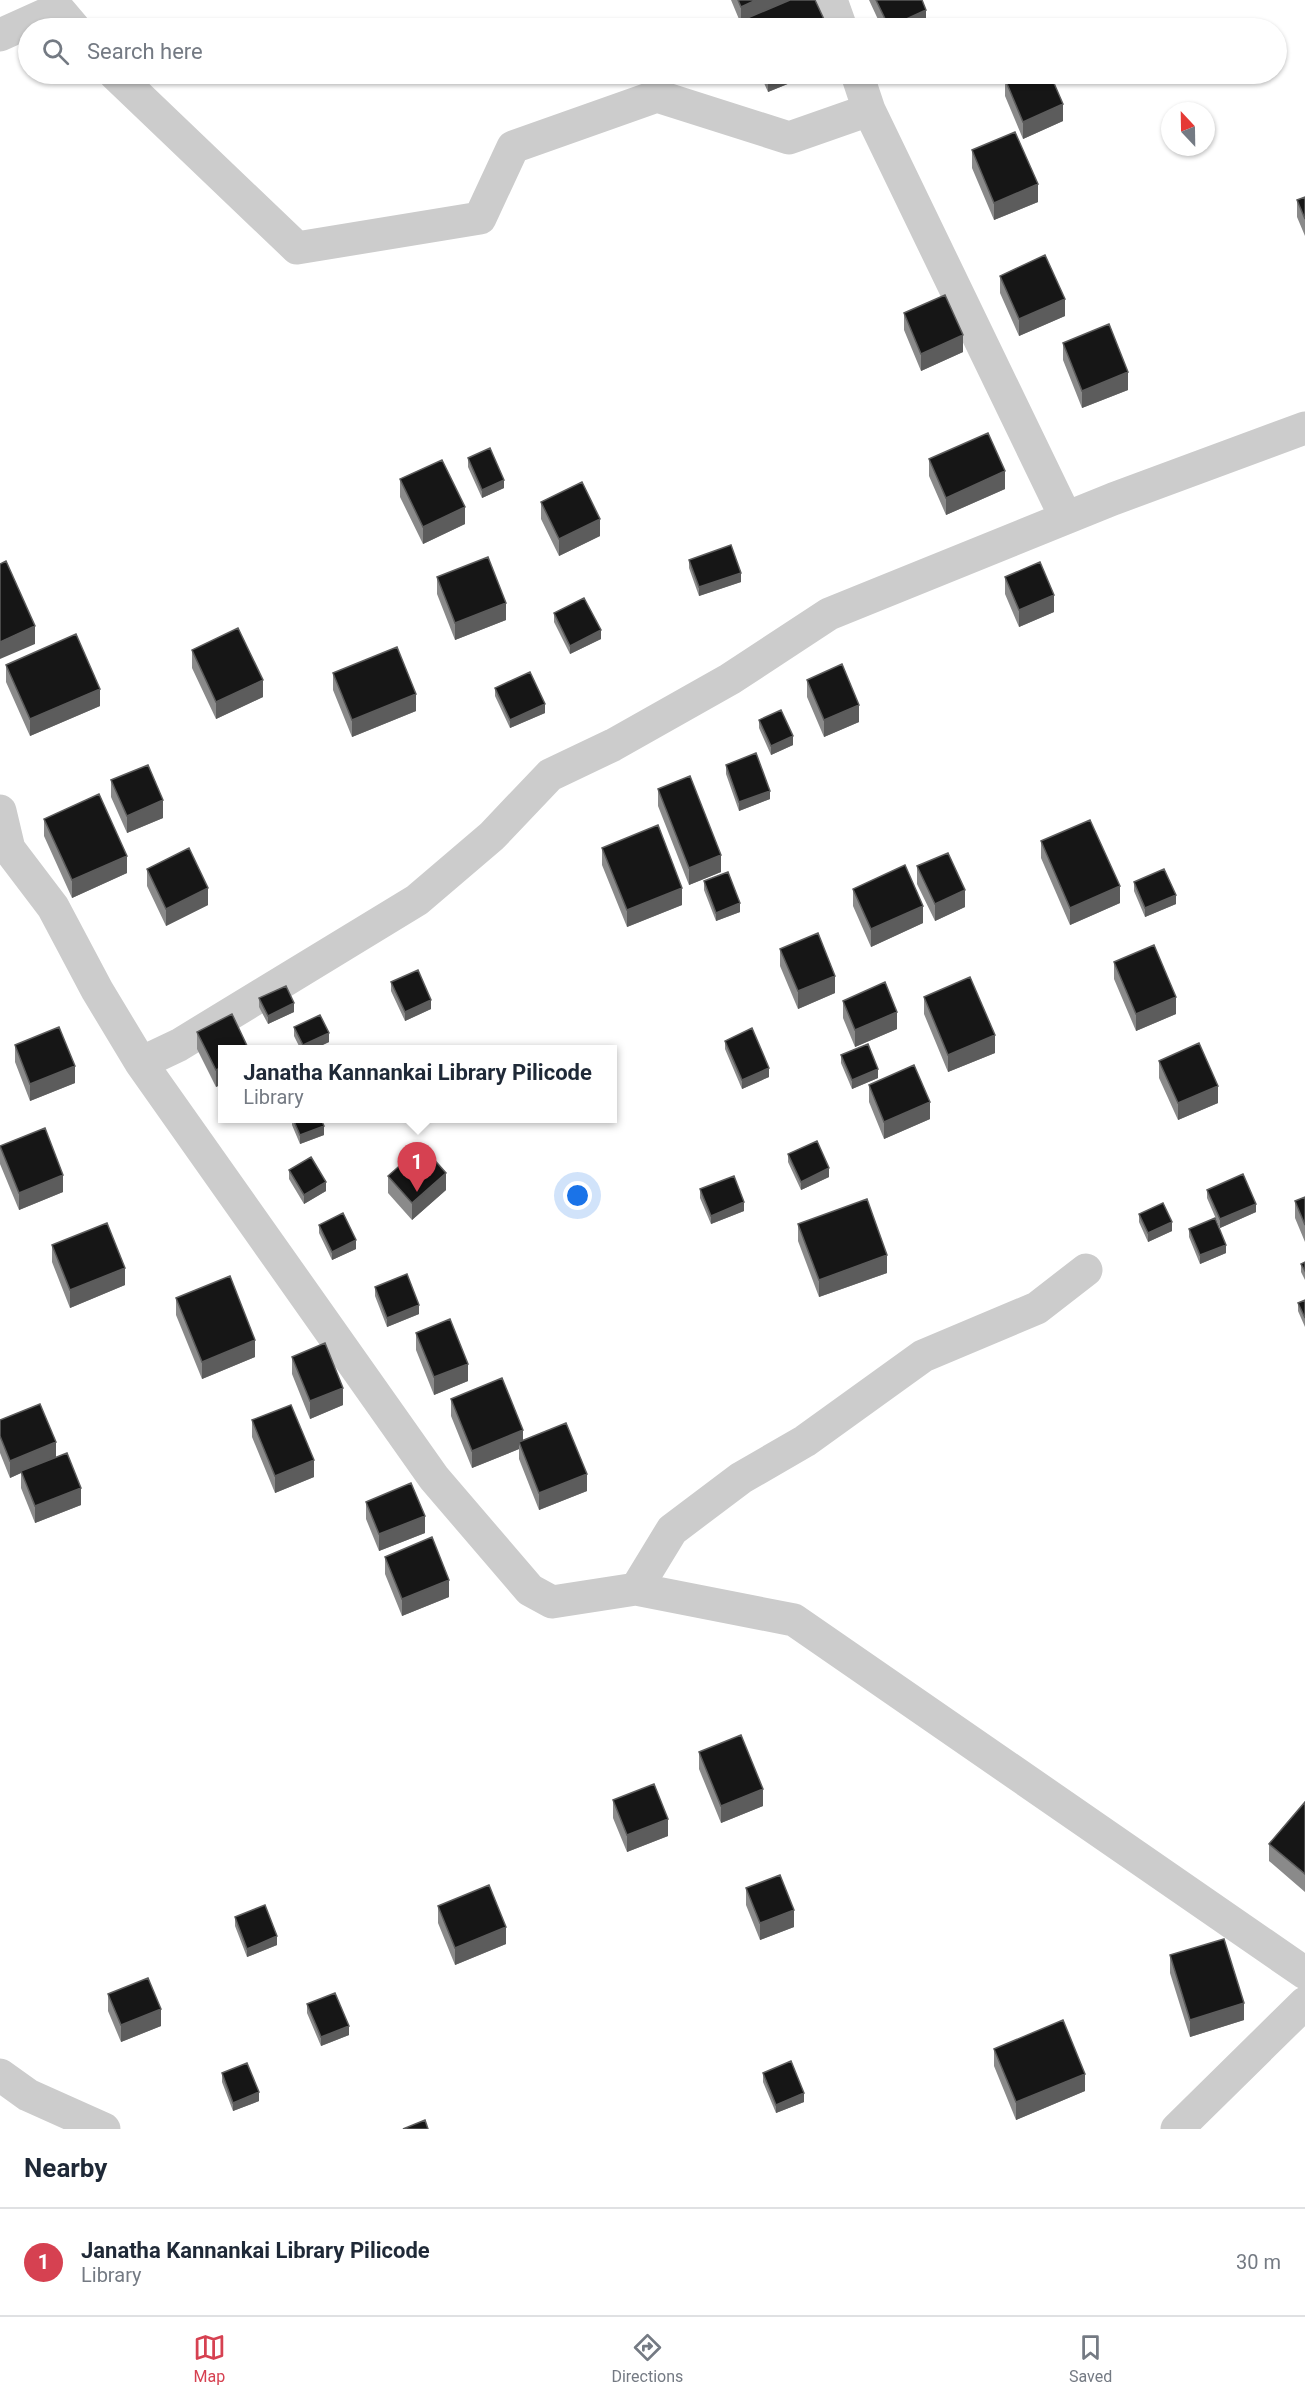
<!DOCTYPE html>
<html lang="en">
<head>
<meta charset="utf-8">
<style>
  :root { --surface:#fff; --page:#f6f6f7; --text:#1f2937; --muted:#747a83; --line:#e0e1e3; --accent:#d64151 }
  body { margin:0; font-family:Roboto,sans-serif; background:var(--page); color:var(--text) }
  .compass { position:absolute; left:1161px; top:102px; width:54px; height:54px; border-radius:50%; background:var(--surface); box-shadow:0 2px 4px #0004; rotate:338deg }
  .you { position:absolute; left:578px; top:1196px; width:21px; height:21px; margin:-15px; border:4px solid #fff; border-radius:50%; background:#1a73e8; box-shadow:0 0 0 9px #1a73e833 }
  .badge { display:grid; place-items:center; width:39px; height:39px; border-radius:50%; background:var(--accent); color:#fff; font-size:20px; font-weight:700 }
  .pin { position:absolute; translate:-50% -50px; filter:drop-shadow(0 2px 3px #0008) }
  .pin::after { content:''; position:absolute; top:32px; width:21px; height:18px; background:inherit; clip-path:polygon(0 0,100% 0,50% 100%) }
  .popup { position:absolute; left:218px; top:1045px; width:399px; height:78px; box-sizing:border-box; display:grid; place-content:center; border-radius:0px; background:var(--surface); filter:drop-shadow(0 2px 4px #0005); font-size:20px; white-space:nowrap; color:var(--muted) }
  .popup b { font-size:22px; color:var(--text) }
  .popup::after { content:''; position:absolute; left:50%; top:100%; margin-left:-12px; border:12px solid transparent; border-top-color:var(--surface) }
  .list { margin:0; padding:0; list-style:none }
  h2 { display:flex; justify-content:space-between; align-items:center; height:78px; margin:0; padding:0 24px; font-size:26px }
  h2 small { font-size:20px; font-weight:400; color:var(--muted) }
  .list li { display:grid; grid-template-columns:39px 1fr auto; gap:18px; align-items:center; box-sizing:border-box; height:108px; padding:0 24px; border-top:2px solid var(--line) }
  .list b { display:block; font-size:22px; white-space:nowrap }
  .list p { margin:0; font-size:20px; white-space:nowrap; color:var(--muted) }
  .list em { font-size:20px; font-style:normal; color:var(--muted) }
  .icon { flex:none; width:33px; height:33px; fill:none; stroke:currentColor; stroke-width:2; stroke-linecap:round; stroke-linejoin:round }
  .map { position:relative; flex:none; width:1305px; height:2129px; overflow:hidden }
  .search { position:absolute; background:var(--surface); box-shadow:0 2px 4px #0004; left:18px; right:18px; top:18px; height:66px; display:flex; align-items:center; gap:15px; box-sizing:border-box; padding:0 21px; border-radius:33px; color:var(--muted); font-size:22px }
  .sheet { height:186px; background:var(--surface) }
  nav { display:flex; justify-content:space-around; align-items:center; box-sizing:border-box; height:84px; border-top:2px solid var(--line); background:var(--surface); font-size:16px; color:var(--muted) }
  nav a { display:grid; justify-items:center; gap:3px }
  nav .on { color:var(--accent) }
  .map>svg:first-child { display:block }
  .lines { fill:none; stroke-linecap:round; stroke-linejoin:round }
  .minor { stroke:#ccc; stroke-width:33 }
  .wall { fill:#8a8a8a }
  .shaded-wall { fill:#5c5c5c }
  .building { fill:#161616; stroke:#5c5c5c; stroke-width:1.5 }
</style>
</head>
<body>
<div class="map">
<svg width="1305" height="2129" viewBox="0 0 1305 2129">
  <rect width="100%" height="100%" fill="#fff"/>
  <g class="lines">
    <!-- minor -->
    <path class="minor" d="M831 0 841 28
      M0 35 58 9 74 28
      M115 74 297 248 480 218 513 147 657 96 789 138 869 110 857 74
      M869 110 1066 518
      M0 811 9 849 53 907 97 990 141 1063 179 1045 417 900 492 836 550 775 613 745 730 679 829 614 1113 499 1305 428
      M141 1063 434 1478 530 1590 552 1602 636 1589 794 1620 1305 1973
      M636 1589 672 1530 741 1478 805 1441 923 1356 1037 1308 1086 1270
      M0 2075 28 2095 104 2129
      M1177 2129 1305 2003"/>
  </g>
  <!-- wall -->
  <path class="wall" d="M731 0H815L828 28H745V22L741 24Z
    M869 0H922L926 28H882Z
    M760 74H812L768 92Z
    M1005 79 1063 121 1023 139 1005 96Z
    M972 150 1038 202 994 220 972 168Z
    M1305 197V236L1297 217V200Z
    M1000 276 1065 316 1019 336 1000 293Z
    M904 313 963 352 921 371 904 330Z
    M1063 343 1128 390 1082 408 1063 360Z
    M468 458 504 488 482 498 468 467Z
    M929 459 1005 489 946 515 929 476Z
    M400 479 465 524 423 544 400 497Z
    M541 502 600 536 559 556 541 519Z
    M689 560 741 582 699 596 689 568Z
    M437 577 506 620 455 640 437 594Z
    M1005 577 1054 612 1019 627 1005 594Z
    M554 613 601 639 570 654 554 622Z
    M192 650 263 697 216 719 192 668Z
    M6 665 100 706 30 736 6 682Z
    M333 673 416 711 352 737 333 690Z
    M807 680 859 722 824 737 807 697Z
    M495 688 545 713 510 728 495 696Z
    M759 720 793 745 771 755 759 728Z
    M726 765 770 799 739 811 726 774Z
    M111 780 163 818 127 833 111 797Z
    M658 789 721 872 689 885 658 806Z
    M44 819 127 873 72 898 44 836Z
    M1041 841 1120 903 1070 925 1041 858Z
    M602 848 682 905 627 927 602 865Z
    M917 866 965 907 935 921 917 884Z
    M147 869 208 905 166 926 147 886Z
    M704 881 740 912 716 921 704 890Z
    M1134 882 1176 904 1145 917 1134 891Z
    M853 889 923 923 871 947 853 906Z
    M780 949 835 993 798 1009 780 966Z
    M1114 962 1176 1014 1136 1031 1114 979Z
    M391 982 431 1009 405 1021 391 991Z
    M924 997 995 1053 948 1072 924 1014Z
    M259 998 294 1012 268 1024 259 1007Z
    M843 1001 897 1029 855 1047 843 1018Z
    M294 1027 329 1042 312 1050H301L294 1036Z
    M197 1032 222 1050V1084L216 1087 197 1049Z
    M725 1041 769 1077 742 1089 725 1049Z
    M15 1045 75 1083 30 1101 15 1062Z
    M841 1055 878 1078 852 1089 841 1063Z
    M1159 1061 1218 1103 1178 1120 1159 1078Z
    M869 1085 930 1119 884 1139 869 1102Z
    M292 1119H321L324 1135 300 1144 292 1125Z
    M0 1146 63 1192 19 1210 0 1164Z
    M788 1154 829 1177 801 1190 788 1162Z
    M289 1170 326 1191 304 1204 289 1179Z
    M388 1176 446 1190 412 1220 388 1193Z
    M700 1189 744 1211 711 1224 700 1198Z
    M1207 1190 1256 1212 1220 1228 1207 1198Z
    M1305 1197V1242L1295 1218V1201Z
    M1139 1214 1172 1231 1148 1242 1139 1222Z
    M798 1224 887 1273 819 1297 798 1241Z
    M319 1225 356 1249 332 1260 319 1233Z
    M1189 1229 1226 1253 1200 1264 1189 1237Z
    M52 1245 125 1285 70 1308 52 1262Z
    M1305 1262V1280L1301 1272V1264Z
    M375 1287 419 1314 387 1327 375 1296Z
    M176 1298 255 1357 202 1379 176 1315Z
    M1305 1300V1327L1298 1311V1303Z
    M416 1333 468 1381 434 1395 416 1350Z
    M292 1357 343 1405 310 1419 292 1374Z
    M451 1399 523 1441 587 1491 539 1510 519 1459V1449L472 1468 451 1416Z
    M0 1420 56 1457 81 1505 35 1523 21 1488V1473L10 1478 0 1453Z
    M252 1420 314 1477 275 1493 252 1437Z
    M366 1502 425 1533 379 1551 366 1519Z
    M385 1557 449 1597 402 1616 385 1574Z
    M699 1752 763 1806 721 1823 699 1769Z
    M613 1800 668 1836 627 1852 613 1818Z
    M1305 1802V1892L1269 1861V1844Z
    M746 1888 794 1927 760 1940 746 1905Z
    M438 1906 506 1944 455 1965 438 1923Z
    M235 1917 277 1945 247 1957 235 1926Z
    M1170 1955 1244 2020 1190 2037 1170 1973Z
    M108 1994 161 2026 121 2042 108 2011Z
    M307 2004 349 2035 321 2046 307 2013Z
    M994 2049 1085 2091 1016 2120 994 2066Z
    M222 2073 259 2101 233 2111 222 2082Z
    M763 2073 804 2102 776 2113 763 2082Z"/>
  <!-- shaded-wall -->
  <path class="shaded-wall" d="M756 0H796L745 19V22L741 24V7Z
    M926 10V28H889V27Z
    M771 74H812L768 92V75Z
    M1063 104V121L1023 139V122Z
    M1038 184V202L994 220V203Z
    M1065 299V316L1019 336V319Z
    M963 335V352L921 371V354Z
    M1128 372V390L1082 408V391Z
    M1005 471V489L946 515V498Z
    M504 480V488L482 498V490Z
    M465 507V524L423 544V527Z
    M600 519V536L559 556V539Z
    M741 573V582L699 596V587Z
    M1054 595V612L1019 627V610Z
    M506 603V620L455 640V623Z
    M35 626V644L0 659V642Z
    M601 630V639L570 654V646Z
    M263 680V697L216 719V702Z
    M100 689V706L30 736V719Z
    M416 694V711L352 737V720Z
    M545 704V713L510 728V720Z
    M859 705V722L824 737V720Z
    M793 736V745L771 755V746Z
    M770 791V799L739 811V802Z
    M163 800V818L127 833V816Z
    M721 855V872L689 885V868Z
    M127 856V873L72 898V880Z
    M1120 886V903L1070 925V908Z
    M208 888V905L166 926V909Z
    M682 888V905L627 927V910Z
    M965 890V907L935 921V904Z
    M1176 895V904L1145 917V908Z
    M740 903V912L716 921V913Z
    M923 906V923L871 947V929Z
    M835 976V993L798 1009V991Z
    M1176 997V1014L1136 1031V1014Z
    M431 1000V1009L405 1021V1012Z
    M294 1003V1012L268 1024V1016Z
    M897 1012V1029L855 1047V1030Z
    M329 1033V1042L312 1050H303V1045Z
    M995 1035V1053L948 1072V1055Z
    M75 1066V1083L30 1101V1084Z
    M222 1067V1084L216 1087V1070Z
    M769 1068V1077L742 1089V1080Z
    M878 1069V1078L852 1089V1080Z
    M1218 1086V1103L1178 1120V1103Z
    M930 1102V1119L884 1139V1122Z
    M324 1126V1135L300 1144V1135Z
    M829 1168V1177L801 1190V1182Z
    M446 1173V1190L412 1220V1203Z
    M63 1175V1192L19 1210V1193Z
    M326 1182V1191L304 1204V1195Z
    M744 1202V1211L711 1224V1216Z
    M1256 1204V1212L1220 1228V1219Z
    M1172 1222V1231L1148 1242V1233Z
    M356 1240V1249L332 1260V1252Z
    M1226 1245V1253L1200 1264V1255Z
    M887 1255V1273L819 1297V1280Z
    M125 1268V1285L70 1308V1290Z
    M419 1305V1314L387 1327V1318Z
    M255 1340V1357L202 1379V1362Z
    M468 1364V1381L434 1395V1377Z
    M343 1388V1405L310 1419V1401Z
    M523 1430V1447L519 1442V1449L472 1468V1451Z
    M56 1442V1459L21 1471V1473L10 1478V1461Z
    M314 1460V1477L275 1493V1476Z
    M587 1474V1491L539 1510V1493Z
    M81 1488V1505L35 1523V1506Z
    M425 1516V1533L379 1551V1534Z
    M449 1580V1597L402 1616V1599Z
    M763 1789V1806L721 1823V1806Z
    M668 1819V1836L627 1852V1835Z
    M794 1910V1927L760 1940V1923Z
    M506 1927V1944L455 1965V1948Z
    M277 1936V1945L247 1957V1949Z
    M1244 2003V2020L1190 2037V2020Z
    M161 2009V2026L121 2042V2025Z
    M349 2026V2035L321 2046V2037Z
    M1085 2074V2091L1016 2120V2102Z
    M259 2092V2101L233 2111V2103Z
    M804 2093V2102L776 2113V2105Z"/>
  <!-- building -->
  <path class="building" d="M738 0H756L741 7Z
    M790 0H815L828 28H749L745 19Z
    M876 0H922L926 10 889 27Z
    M1018 74H1050L1063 104 1023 122 1005 79Z
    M1015 132 1038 184 994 203 972 150Z
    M1305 197V219L1297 200Z
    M1045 255 1065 299 1019 319 1000 276Z
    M945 295 963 335 921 354 904 313Z
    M1109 324 1128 372 1082 391 1063 343Z
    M988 433 1005 471 946 498 929 459Z
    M490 448 504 480 482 490 468 458Z
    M442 460 465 507 423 527 400 479Z
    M582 482 600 519 559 539 541 502Z
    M731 545 741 573 699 587 689 560Z
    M488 557 506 603 455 623 437 577Z
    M6 561 35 626 0 642V564Z
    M1040 562 1054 595 1019 610 1005 577Z
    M584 598 601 630 570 646 554 613Z
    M238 628 263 680 216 702 192 650Z
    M76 634 100 689 30 719 6 665Z
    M397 647 416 694 352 720 333 673Z
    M842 664 859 705 824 720 807 680Z
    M530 672 545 704 510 720 495 688Z
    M781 710 793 736 771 746 759 720Z
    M756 753 770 791 739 802 726 765Z
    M148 765 163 800 127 816 111 780Z
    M690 776 721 855 689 868 658 789Z
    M99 794 127 856 72 880 44 819Z
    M1090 820 1120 886 1070 908 1041 841Z
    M658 825 682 888 627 910 602 848Z
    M189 848 208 888 166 909 147 869Z
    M948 853 965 890 935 904 917 866Z
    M905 865 923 906 871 929 853 889Z
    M1164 869 1176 895 1145 908 1134 882Z
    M728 872 740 903 716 913 704 881Z
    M818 933 835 976 798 991 780 949Z
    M1154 945 1176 997 1136 1014 1114 962Z
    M418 970 431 1000 405 1012 391 982Z
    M970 977 995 1035 948 1055 924 997Z
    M885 982 897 1012 855 1030 843 1001Z
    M286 986 294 1003 268 1016 259 998Z
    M232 1014 249 1050H222V1067L216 1070 197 1032Z
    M320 1015 329 1033 303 1045 294 1027Z
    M59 1027 75 1066 30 1084 15 1045Z
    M752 1028 769 1068 742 1080 725 1041Z
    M1199 1043 1218 1086 1178 1103 1159 1061Z
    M868 1044 878 1069 852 1080 841 1055Z
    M914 1065 930 1102 884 1122 869 1085Z
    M293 1119H321L324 1126 300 1135Z
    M45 1128 63 1175 19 1193 0 1146Z
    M817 1141 829 1168 801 1182 788 1154Z
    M422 1146 446 1173 412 1203 388 1176Z
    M311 1157 326 1182 304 1195 289 1170Z
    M1243 1174 1256 1204 1220 1219 1207 1190Z
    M734 1176 744 1202 711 1216 700 1189Z
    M1305 1197V1225L1295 1201Z
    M867 1199 887 1255 819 1280 798 1224Z
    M1163 1203 1172 1222 1148 1233 1139 1214Z
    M343 1213 356 1240 332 1252 319 1225Z
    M1215 1218 1226 1245 1200 1255 1189 1229Z
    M107 1223 125 1268 70 1290 52 1245Z
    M1305 1262V1271L1301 1264Z
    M407 1274 419 1305 387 1318 375 1287Z
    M230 1276 255 1340 202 1362 176 1298Z
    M1305 1300V1318L1298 1303Z
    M450 1319 468 1364 434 1377 416 1333Z
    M325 1343 343 1388 310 1401 292 1357Z
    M502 1378 523 1430 472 1451 451 1399Z
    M40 1404 56 1442 10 1461 0 1436V1420Z
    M291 1405 314 1460 275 1476 252 1420Z
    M566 1423 587 1474 539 1493 519 1442Z
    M67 1453 81 1488 35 1506 21 1471Z
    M411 1483 425 1516 379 1534 366 1502Z
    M432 1537 449 1580 402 1599 385 1557Z
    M741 1735 763 1789 721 1806 699 1752Z
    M654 1784 668 1819 627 1835 613 1800Z
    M1305 1802V1874L1269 1844Z
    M780 1875 794 1910 760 1923 746 1888Z
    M489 1885 506 1927 455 1948 438 1906Z
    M265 1905 277 1936 247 1949 235 1917Z
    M1224 1939 1244 2003 1190 2020 1170 1955Z
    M148 1978 161 2009 121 2025 108 1994Z
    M335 1993 349 2026 321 2037 307 2004Z
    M1063 2020 1085 2074 1016 2102 994 2049Z
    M791 2061 804 2093 776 2105 763 2073Z
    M247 2063 259 2092 233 2103 222 2073Z
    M425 2120 428 2129H403Z"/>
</svg>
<svg class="compass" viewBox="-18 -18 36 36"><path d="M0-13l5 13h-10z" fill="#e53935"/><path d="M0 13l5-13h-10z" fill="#747a83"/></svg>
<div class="you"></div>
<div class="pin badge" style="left:417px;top:1192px">1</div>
<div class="popup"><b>Janatha Kannankai Library Pilicode</b>Library</div>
<div class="search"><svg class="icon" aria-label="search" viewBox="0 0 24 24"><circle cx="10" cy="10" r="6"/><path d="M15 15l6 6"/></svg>Search here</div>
</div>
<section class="sheet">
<h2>Nearby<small></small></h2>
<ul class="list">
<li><span class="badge">1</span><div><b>Janatha Kannankai Library Pilicode</b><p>Library</p></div><em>30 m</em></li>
</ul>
</section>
<nav>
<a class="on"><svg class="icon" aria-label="map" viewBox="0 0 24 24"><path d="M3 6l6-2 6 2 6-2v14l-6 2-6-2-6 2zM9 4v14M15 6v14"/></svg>Map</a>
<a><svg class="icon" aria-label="directions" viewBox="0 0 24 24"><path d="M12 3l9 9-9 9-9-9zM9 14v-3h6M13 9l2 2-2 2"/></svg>Directions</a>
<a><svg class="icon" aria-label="saved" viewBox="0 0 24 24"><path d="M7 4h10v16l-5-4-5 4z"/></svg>Saved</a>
</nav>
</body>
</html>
